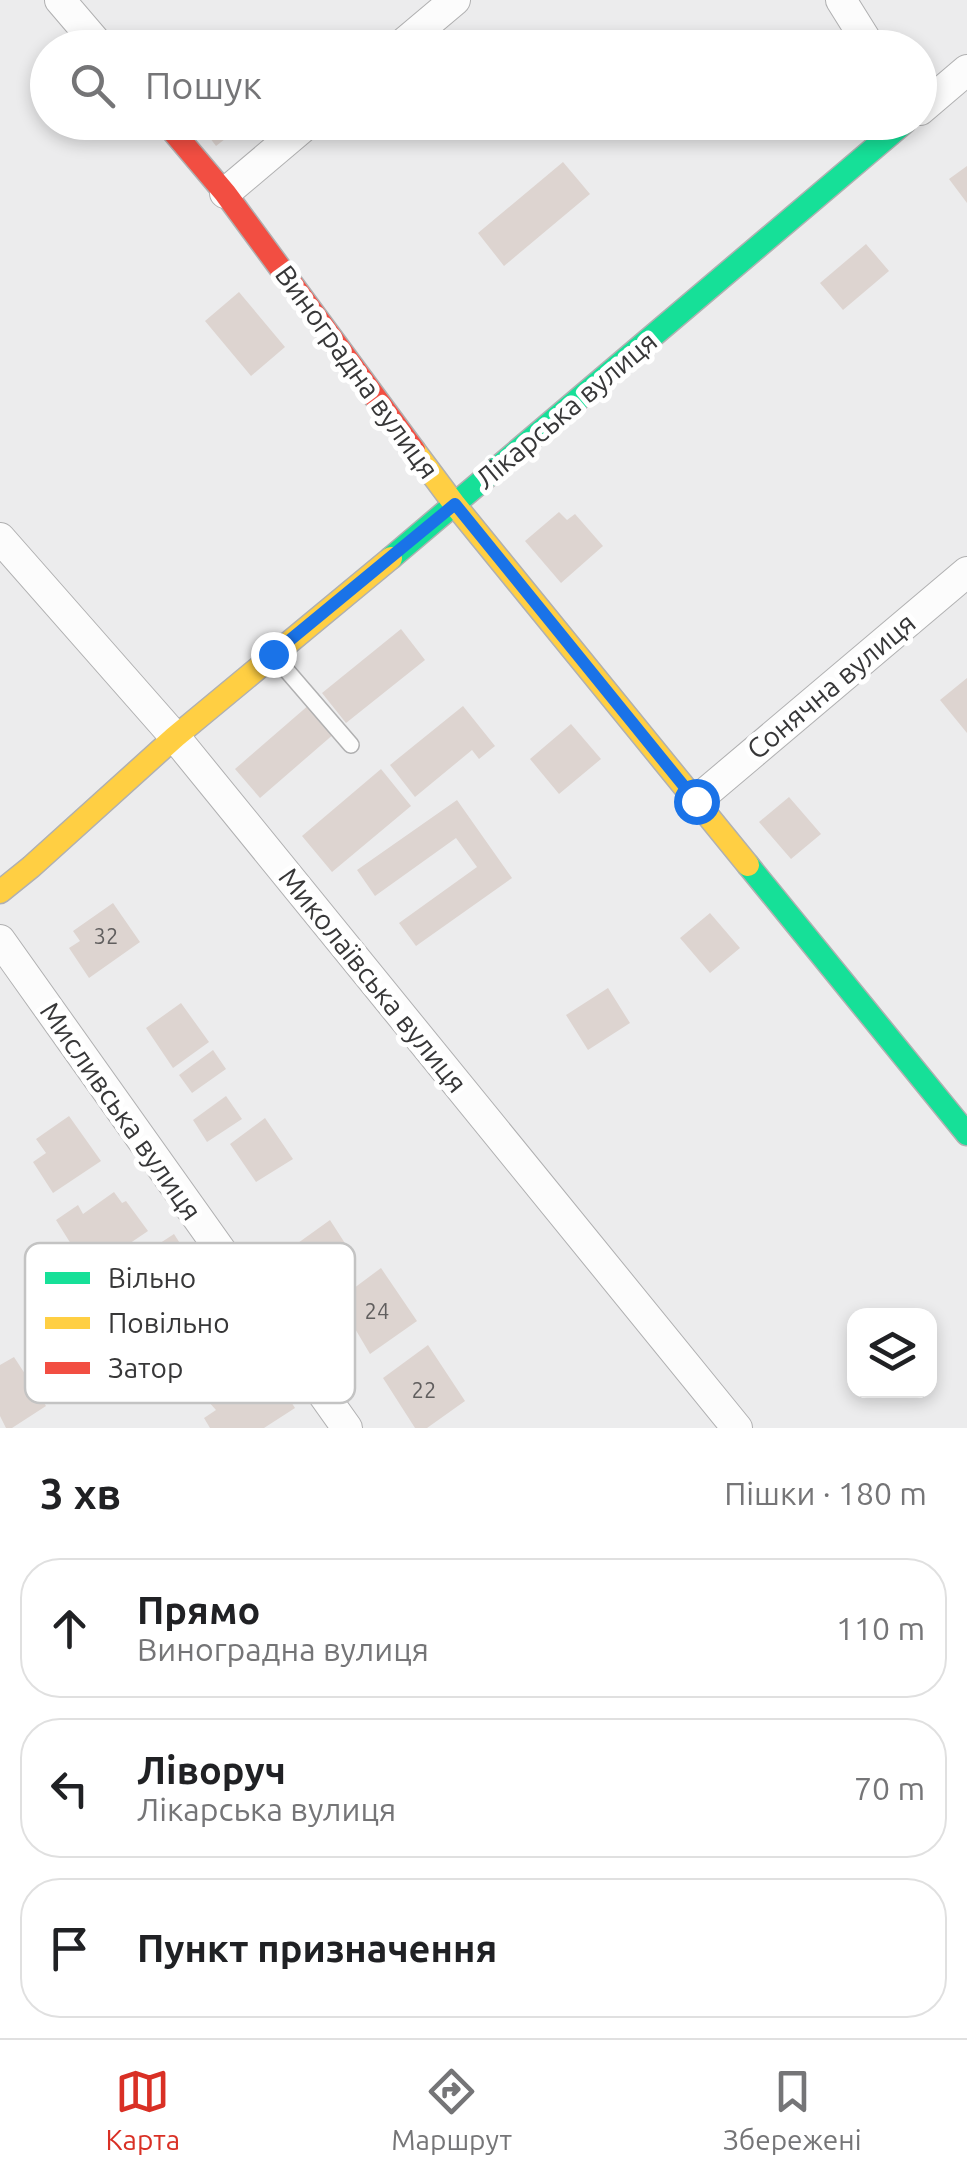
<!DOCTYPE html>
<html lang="uk">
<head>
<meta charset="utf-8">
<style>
  :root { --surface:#fff; --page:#f2f2f2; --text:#202124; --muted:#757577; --line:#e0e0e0; --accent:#d93025 }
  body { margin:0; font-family:Ubuntu,sans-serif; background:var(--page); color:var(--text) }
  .controls { position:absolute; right:30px; bottom:30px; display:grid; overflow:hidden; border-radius:20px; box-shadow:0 5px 15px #0003 }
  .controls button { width:90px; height:90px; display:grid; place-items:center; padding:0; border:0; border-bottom:2px solid var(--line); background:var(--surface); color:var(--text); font:50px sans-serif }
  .stop { position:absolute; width:30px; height:30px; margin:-22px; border:8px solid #1a73e8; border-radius:50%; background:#fff }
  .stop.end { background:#1a73e8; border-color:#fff; box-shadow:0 2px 10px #0008 }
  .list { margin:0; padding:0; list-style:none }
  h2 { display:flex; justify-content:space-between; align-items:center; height:130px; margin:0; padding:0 40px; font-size:42px }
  h2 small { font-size:32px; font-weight:400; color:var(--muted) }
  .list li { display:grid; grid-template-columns:65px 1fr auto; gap:30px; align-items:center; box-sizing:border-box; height:140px; margin:0 20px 20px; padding:0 20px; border:2px solid var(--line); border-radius:40px }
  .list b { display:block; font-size:38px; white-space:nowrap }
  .list p { margin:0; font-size:32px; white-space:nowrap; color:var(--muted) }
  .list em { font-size:32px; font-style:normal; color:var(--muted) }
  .icon { flex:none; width:55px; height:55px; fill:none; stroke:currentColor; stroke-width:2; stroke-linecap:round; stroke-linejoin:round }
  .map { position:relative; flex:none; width:967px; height:1428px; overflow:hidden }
  .search { position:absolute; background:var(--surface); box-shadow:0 5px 15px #0003; left:30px; right:30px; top:30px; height:110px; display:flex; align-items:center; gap:25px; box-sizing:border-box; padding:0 35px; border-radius:55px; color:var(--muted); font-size:38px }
  .sheet { height:610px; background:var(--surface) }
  nav { display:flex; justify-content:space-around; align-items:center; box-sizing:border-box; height:140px; border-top:2px solid var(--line); background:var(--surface); font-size:28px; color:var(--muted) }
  nav a { display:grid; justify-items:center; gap:5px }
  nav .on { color:var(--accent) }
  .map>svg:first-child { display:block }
  .building { fill:#ddd4d0 }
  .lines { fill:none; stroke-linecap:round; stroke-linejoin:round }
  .lane-casing { stroke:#b0b0b1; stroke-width:18 }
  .street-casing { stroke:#b0b0b1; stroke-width:32 }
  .fast-casing { stroke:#b0b0b1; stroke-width:25 }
  .slow-casing { stroke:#b0b0b1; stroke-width:25 }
  .jam-casing { stroke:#b0b0b1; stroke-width:25 }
  .lane { stroke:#fcfcfc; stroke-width:15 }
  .street { stroke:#fcfcfc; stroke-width:30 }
  .fast { stroke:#16e098; stroke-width:22 }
  .slow { stroke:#ffcf43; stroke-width:22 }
  .jam { stroke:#f24e42; stroke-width:22 }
  .route { stroke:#1a73e8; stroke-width:12 }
  .labels { text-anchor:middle; stroke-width:10; stroke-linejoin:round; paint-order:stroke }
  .number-label { font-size:22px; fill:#605e5e }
  .street-label { font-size:28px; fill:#373738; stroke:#fff }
  .key { fill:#fff; stroke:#c3c3c3; stroke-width:2.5 }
  .key-label { font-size:28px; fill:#373738 }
</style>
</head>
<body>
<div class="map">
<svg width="967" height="1428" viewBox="0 0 967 1428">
  <rect width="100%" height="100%" fill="#ececed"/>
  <!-- building -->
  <path class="building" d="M198 122H247L216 146Z
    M563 162 590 194 504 266 478 233Z
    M967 166V203L949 179Z
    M866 244 889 271 843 310 820 283Z
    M239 292 285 347 251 376 205 321Z
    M559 512 567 520 575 514 603 546 561 583 525 541Z
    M401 629 425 660 346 723 322 693Z
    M967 678V733L940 700Z
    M310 704 335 733 260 798 235 769Z
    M463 706 495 746 479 759 472 750 415 797 390 765Z
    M571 724 601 759 559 794 530 759Z
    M381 769 411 806 332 872 302 836Z
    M789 797 821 834 791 859 759 822Z
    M457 800 512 878 416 946 399 923 477 867 456 838 375 896 357 870Z
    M113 903 140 942 89 978 69 948 80 941 73 931Z
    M710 913 740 948 710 973 680 938Z
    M608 988 630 1023 588 1050 566 1015Z
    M181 1003 209 1042 173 1068 146 1028Z
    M213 1050 226 1069 192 1093 179 1075Z
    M226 1096 242 1119 207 1142 193 1120Z
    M69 1116 101 1161 53 1193 33 1162 46 1153 36 1139Z
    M265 1118 293 1159 256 1182 230 1144Z
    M114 1192 122 1203 126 1201 148 1231 117 1252 113 1247 96 1257 87 1245 76 1252 56 1220 78 1205 83 1214Z
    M330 1220 350 1251 313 1277 291 1248Z
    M174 1234 190 1259 161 1277 145 1253Z
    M381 1268 417 1321 370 1354 338 1300Z
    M428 1345 465 1401 427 1428H415L383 1378Z
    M14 1357 46 1406 12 1428H6L0 1416V1365Z
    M237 1383 241 1389 249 1384 252 1389 261 1384 266 1393 280 1385 295 1408 264 1428H210L204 1418 216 1410 208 1401Z"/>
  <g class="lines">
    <!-- lane casing -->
    <g class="lane-casing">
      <path id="lane" d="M276 658 351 745"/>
    </g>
    <!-- street casing -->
    <g class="street-casing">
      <path id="street" d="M60 0 101 48
        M841 0 871 48
        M398 48 455 0
        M920 110 967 70
        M225 193 309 122
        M0 538 175 737 737 1428
        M696 801 967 572
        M0 940 347 1428"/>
    </g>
    <!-- fast casing -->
    <g class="fast-casing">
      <path id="fast" d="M391 558 905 122
        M748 865 967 1134"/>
    </g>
    <!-- slow casing -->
    <g class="slow-casing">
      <path id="slow" d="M414 450 455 505 748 865
        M0 892 31 867 175 737 391 558"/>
    </g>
    <!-- jam casing -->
    <g class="jam-casing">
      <path id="jam" d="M165 122 225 193 414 450"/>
    </g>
    <!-- lane -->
    <use href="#lane" class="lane"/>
    <!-- street -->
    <use href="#street" class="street"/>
    <!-- fast -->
    <use href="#fast" class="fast"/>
    <!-- slow -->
    <use href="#slow" class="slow"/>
    <!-- jam -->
    <use href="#jam" class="jam"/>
  </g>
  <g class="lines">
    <!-- route -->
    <path class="route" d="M273 654 455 504 696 801"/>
  </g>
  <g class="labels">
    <!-- number labels -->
    <g class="number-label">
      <text x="106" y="944">32</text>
      <text x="377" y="1319">24</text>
      <text x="424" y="1398">22</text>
    </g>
    <!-- street labels -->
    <g class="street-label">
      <text transform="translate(357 372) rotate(54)" y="10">Виноградна вулиця</text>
      <text transform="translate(566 410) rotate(-40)" y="10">Лікарська вулиця</text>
      <text transform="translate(831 686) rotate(-40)" y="10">Сонячна вулиця</text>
      <text transform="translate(373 980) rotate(51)" y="10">Миколаївська вулиця</text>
      <text transform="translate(121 1111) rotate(55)" y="10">Мисливська вулиця</text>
    </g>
  </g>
  <!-- legend -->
  <rect x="25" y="1243" width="330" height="160" rx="15" class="key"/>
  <rect x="45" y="1272" width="45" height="12" fill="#16e098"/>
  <rect x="45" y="1317" width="45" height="12" fill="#ffcf43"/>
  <rect x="45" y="1362" width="45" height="12" fill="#f24e42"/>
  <g class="key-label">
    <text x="108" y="1288">Вільно</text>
    <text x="108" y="1333">Повільно</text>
    <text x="108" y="1378">Затор</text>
  </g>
</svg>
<div class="controls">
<button><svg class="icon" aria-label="layers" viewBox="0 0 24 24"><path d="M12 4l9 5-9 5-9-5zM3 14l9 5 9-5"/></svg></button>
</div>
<div class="stop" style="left:696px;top:801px"></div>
<div class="stop end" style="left:273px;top:654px"></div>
<div class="search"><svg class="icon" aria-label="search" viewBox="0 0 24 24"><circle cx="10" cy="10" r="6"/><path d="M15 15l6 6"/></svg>Пошук</div>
</div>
<section class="sheet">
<h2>3 хв<small>Пішки · 180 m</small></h2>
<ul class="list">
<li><svg class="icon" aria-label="ahead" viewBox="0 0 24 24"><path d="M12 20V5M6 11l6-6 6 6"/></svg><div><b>Прямо</b><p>Виноградна вулиця</p></div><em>110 m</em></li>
<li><svg class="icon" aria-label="left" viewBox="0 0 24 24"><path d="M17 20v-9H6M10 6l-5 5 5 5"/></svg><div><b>Ліворуч</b><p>Лікарська вулиця</p></div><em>70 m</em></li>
<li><svg class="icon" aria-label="arrive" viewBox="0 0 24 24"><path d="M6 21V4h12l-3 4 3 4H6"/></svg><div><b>Пункт призначення</b></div></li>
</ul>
</section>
<nav>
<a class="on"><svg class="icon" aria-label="map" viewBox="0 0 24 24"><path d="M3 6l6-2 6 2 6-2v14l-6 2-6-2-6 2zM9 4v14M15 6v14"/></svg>Карта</a>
<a><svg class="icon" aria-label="directions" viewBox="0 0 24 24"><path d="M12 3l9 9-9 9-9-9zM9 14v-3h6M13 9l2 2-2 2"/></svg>Маршрут</a>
<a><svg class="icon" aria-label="saved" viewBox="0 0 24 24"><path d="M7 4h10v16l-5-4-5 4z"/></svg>Збережені</a>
</nav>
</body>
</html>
